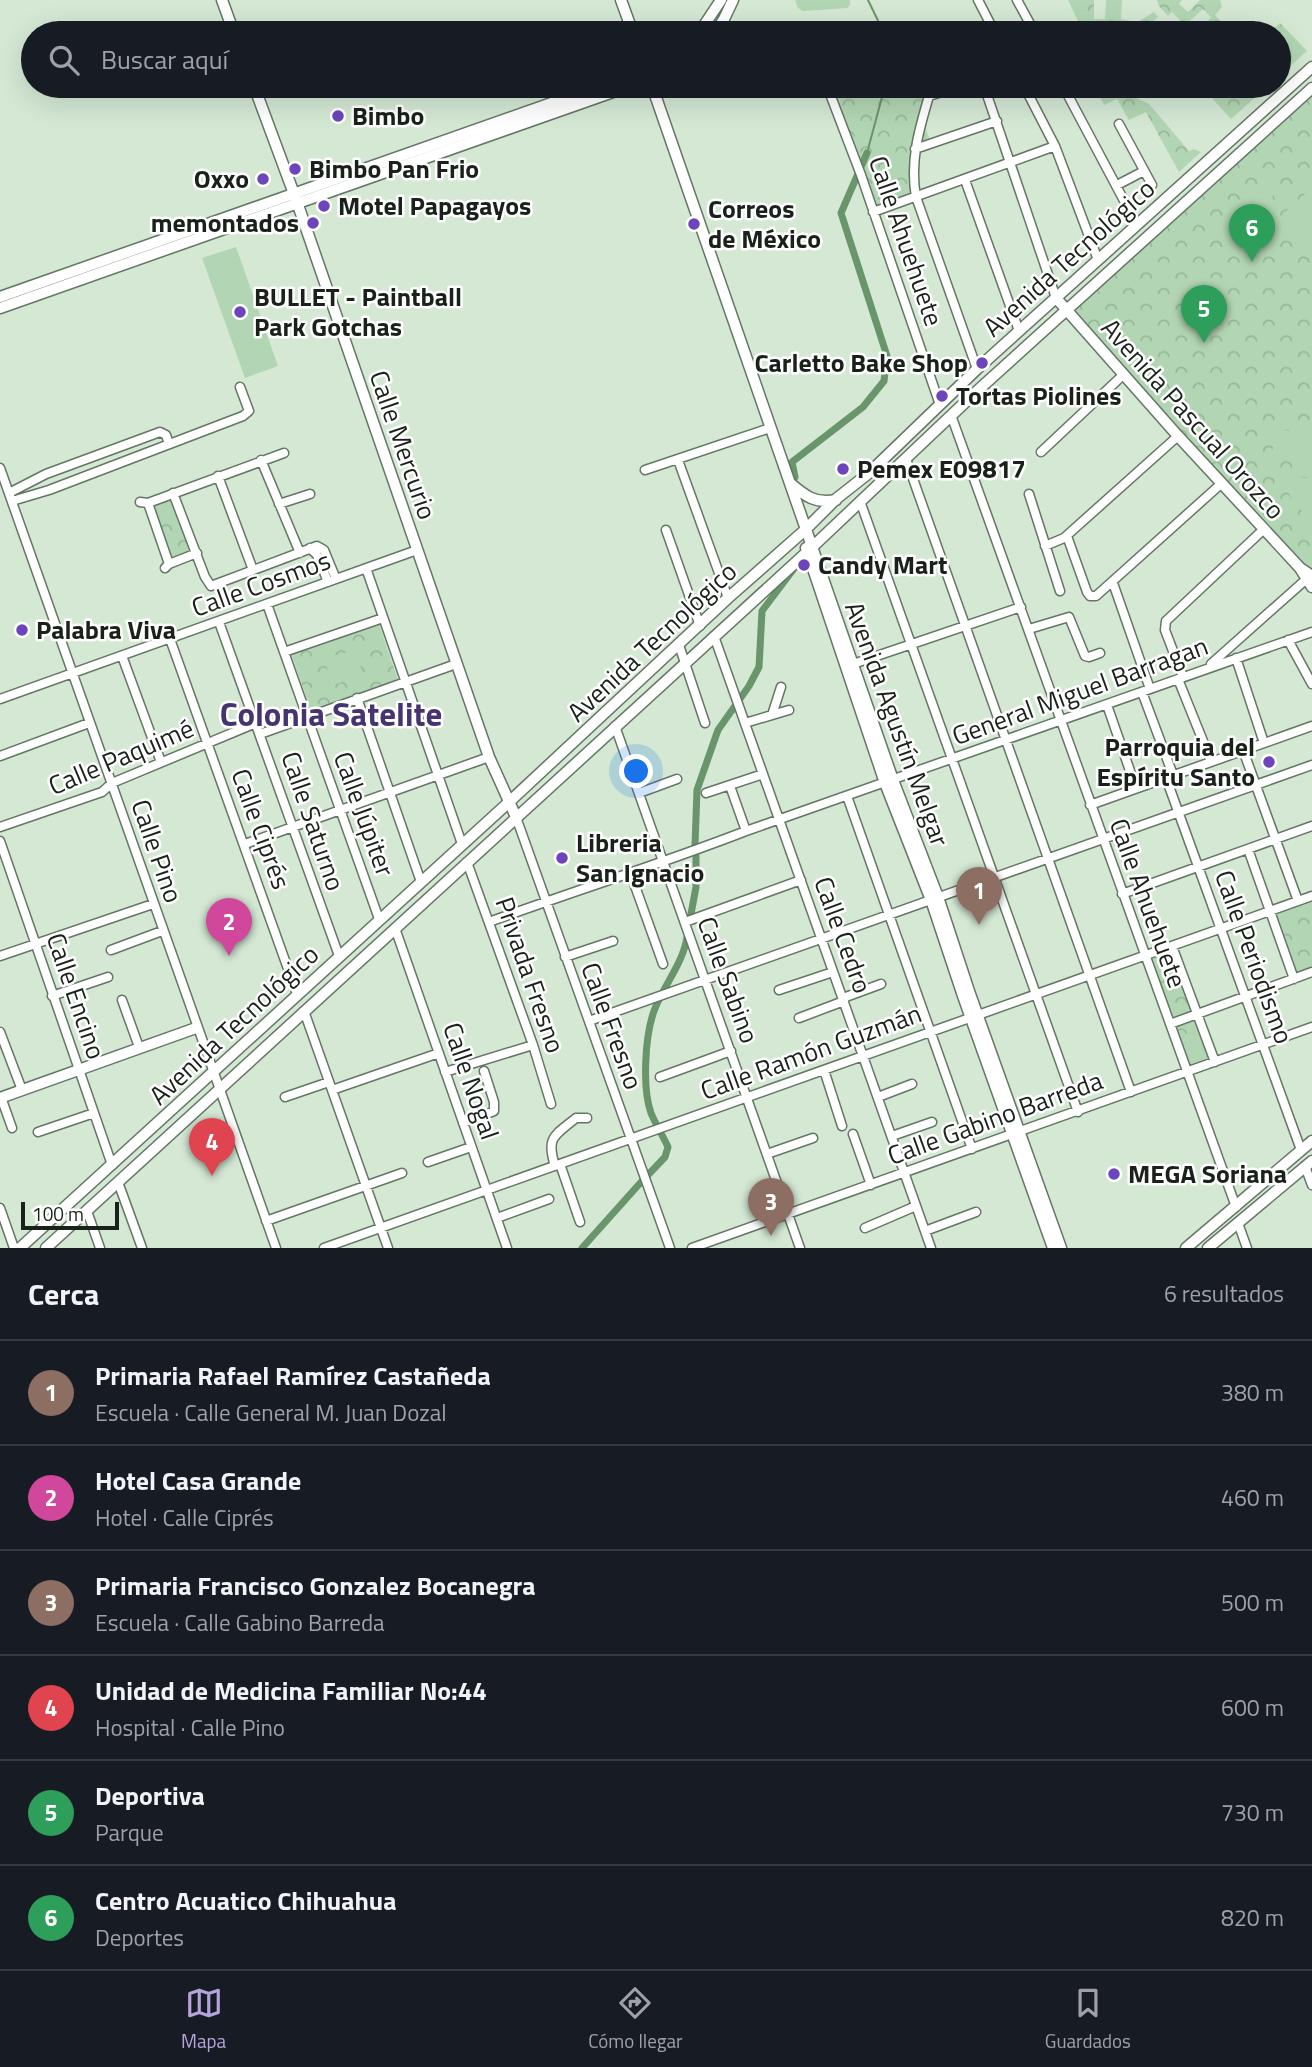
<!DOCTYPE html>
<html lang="es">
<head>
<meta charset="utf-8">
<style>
  :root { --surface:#171b24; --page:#242831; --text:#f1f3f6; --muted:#9ea1a6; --line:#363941; --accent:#b5a4dc }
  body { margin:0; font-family:"Titillium Web",sans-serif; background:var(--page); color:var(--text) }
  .scale { position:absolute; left:21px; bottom:18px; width:98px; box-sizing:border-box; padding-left:7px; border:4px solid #1a211a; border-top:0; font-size:19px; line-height:24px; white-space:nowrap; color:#1a211a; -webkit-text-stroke:5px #fff; paint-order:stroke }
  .you { position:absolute; left:637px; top:772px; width:24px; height:24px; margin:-18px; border:5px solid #fff; border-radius:50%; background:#1a73e8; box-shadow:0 0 0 10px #1a73e833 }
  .badge { display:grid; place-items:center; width:46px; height:46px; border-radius:50%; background:var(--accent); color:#fff; font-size:23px; font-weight:700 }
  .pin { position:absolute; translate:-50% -58px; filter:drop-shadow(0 2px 4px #0008) }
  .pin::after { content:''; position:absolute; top:37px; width:24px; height:21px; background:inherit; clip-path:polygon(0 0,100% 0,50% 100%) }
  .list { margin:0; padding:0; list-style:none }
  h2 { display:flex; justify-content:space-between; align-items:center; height:91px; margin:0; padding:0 28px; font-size:30px }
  h2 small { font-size:23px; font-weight:400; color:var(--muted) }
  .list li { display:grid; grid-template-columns:46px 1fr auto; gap:21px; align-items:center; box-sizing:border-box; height:105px; padding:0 28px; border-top:2px solid var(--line) }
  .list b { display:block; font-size:26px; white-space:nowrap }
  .list p { margin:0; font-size:23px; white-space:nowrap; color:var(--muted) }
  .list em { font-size:23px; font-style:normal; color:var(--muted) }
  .icon { flex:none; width:38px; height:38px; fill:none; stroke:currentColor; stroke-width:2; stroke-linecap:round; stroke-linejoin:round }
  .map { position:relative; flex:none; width:1312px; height:1248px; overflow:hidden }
  .search { position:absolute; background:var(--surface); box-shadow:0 7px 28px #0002; left:21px; right:21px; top:21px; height:77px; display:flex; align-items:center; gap:18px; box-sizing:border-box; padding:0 24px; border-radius:38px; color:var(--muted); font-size:26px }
  .sheet { height:721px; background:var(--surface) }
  nav { display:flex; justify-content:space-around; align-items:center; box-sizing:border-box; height:98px; border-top:2px solid var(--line); background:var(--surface); font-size:19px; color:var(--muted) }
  nav a { display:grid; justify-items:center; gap:4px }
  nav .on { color:var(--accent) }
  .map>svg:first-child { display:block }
  .park { fill:url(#park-crowns) }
  .pitch { fill:#b2d6b3 }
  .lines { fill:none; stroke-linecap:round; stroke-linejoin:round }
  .stream { stroke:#69956b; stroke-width:2 }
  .canal { stroke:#69956b; stroke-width:7 }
  .minor-casing { stroke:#647665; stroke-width:11 }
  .major-casing { stroke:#647665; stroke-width:13 }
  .minor { stroke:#fff; stroke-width:8 }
  .major { stroke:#fff; stroke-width:10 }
  .poi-dot { fill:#6c44bc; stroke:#fff; stroke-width:2.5 }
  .labels { text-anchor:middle; stroke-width:5; stroke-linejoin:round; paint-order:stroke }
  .poi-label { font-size:26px; font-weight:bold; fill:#1a211a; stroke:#fff; text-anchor:start }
  .street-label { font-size:26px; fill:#1a211a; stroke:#fff }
  .district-label { font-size:33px; font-weight:bold; fill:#453470; stroke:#fff }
</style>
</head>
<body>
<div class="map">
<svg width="1312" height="1248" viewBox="0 0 1312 1248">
  <defs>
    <pattern id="park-crowns" width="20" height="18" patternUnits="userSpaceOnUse" patternTransform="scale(1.75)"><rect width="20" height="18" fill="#b2d6b3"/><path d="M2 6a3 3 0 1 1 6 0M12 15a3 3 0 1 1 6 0" fill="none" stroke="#98b799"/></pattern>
  </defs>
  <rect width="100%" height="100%" fill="#d4e8d4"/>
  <!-- park -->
  <path class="park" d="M1068 0H1094V19H1105L1106 0H1122L1121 19 1131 21V26L1154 12 1158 17 1140 33H1115V26L1079 23Z
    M1157 0H1182L1179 4 1188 12 1200 0H1220L1222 7 1215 15 1232 33H1220L1208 21 1211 17 1203 9 1185 25 1172 12 1168 16 1159 6Z
    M1280 23 1307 51 1279 76V60L1288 51 1279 41V33L1270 32Z
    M828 86H934L922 128 925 126 931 143 918 148 915 197 875 209Z
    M1094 86H1111L1149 104 1189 151 1194 149 1201 152 1179 172 1146 112 1129 120 1117 99 1104 105Z
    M1201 86H1268L1231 119Z
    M1312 87V576L1067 311Z
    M173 493 197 553 169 564 148 503Z
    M379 624 398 680 311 710 291 654Z
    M1312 896V972L1294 979 1269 911Z
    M1172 946 1215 1062 1187 1073 1144 957Z"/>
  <!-- pitch -->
  <path class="pitch" d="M795 0H850V5L847 8 803 11 798 8Z
    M1263 183 1274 195 1231 234 1220 222Z
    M1308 191 1312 195V238L1306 244 1280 217Z
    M236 247 278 366 245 378 202 258Z
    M1276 429 1312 434V459L1272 453Z
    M1285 475 1312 479V518C1295 508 1286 494 1285 475Z
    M354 650 363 675 350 680 341 654Z
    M337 655 346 681 333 685 324 659Z
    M1198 1030 1207 1058 1193 1063 1183 1035Z"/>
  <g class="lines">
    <!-- stream -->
    <path class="stream" d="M868 0 884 33
      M867 153 885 86"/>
    <!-- canal -->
    <path class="canal" d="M795 477 792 462 863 407 884 381 887 356 841 213 867 153
      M695 845 697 790 718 730 749 686 759 667 762 611 793 570
      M691 914 696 887V856
      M647 1176 665 1157 668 1147C663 1136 656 1125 651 1113 642 1088 645 1036 654 1011 663 986 683 964 687 937
      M582 1248 642 1181"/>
    <!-- minor casing -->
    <g class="minor-casing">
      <path id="minor" d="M978 0 995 33
        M1017 0 1035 33
        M976 33 992 27
        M827 86 861 175 940 405
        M932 86C921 123 909 158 916 197L977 369
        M984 86 1056 298
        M1024 86 1055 146 1098 260
        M1063 86 1137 225
        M929 96 961 86
        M1119 124 1152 185
        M915 149 997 121
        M965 180 1019 331
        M1117 185 1144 171
        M873 212 1055 146
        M951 415 1236 1207
        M1041 452 1123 375
        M906 459 1131 1092
        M261 460 300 553
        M678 460 728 598
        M0 468 276 1248
        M645 470 770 428
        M218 476 253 570
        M9 493 46 474 160 432 166 435 169 444
        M173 493 205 577 211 586 317 546 324 550 336 579
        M1029 494 1060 591
        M12 501 49 490 243 416 249 411 240 387
        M860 501 1078 1112
        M140 502 148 503 284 453
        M148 503 169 564
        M279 504 310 494
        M666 530 700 626
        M1067 536 1087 592 1090 596H1096L1222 483
        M1045 546 1064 538 1178 436
        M310 548 317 555 328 582
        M165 568 169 564 197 553
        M366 568 462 844
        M1113 583 1150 689
        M267 604 379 919
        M219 622 339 956
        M1029 629 1069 617 1085 656 1089 657 1100 653
        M714 636 931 1248
        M170 639 297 994
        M1288 640 1312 684
        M679 645 705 723
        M284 652 383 618
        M122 656 161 762
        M1236 658 1264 743
        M853 664 1021 607
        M1211 664 1311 575
        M1183 677 1165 630 1166 621 1264 529
        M1178 679 1211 761
        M1142 692 1173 775
        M357 698 421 882
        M0 699 417 550
        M1107 705 1136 788
        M772 715 781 687
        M745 723 789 710
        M615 726 800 1248
        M260 734 456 664
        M1243 750 1298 901
        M0 756 89 723
        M1166 778 1301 1150
        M730 786 746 831
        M639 793 677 779
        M706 793 763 774
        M847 796 972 1149
        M1090 805 1312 726
        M516 817 670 1248
        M0 827 102 792 112 783 256 723
        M0 841 112 1165
        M245 844 489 757
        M1248 849 1294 979
        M467 862 533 1045 551 1104
        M630 872 663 964
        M1122 894 1312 826
        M489 922C574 891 661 864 746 831L1312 632
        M685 922 801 880
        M395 928 507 1248
        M1172 946 1215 1062
        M111 950 162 931
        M0 956 153 904
        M565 957 613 941
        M779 990 833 972
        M52 996 108 977
        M843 998 881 984
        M122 1000 139 1047
        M304 1011 388 1248
        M799 1018 844 1001
        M589 1021 1312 765
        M1170 1024 1312 972
        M0 1032 22 1090
        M824 1070 842 1126
        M445 1072 533 1045
        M660 1077 731 1051
        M332 1090 439 1053
        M1 1097 12 1128
        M285 1097 329 1082
        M878 1097 912 1084
        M463 1123 494 1111V1102L484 1071
        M38 1132 94 1113
        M853 1134 871 1185
        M892 1136 932 1122
        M767 1154 813 1138
        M428 1162 471 1147
        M560 1164 580 1222
        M555 1166C546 1137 554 1136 576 1118H587
        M1305 1166 1312 1185
        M118 1182 142 1248
        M0 1208 14 1248
        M87 1211 100 1248
        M497 1218 549 1199
        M266 1221 402 1173
        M1238 1223 1247 1248
        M865 1228 916 1206
        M925 1231 976 1212
        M324 1248 1312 896
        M692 1248 1312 1027"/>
    </g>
    <!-- major casing -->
    <g class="major-casing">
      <path id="major" d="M222 0 234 33
        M621 0 633 33
        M699 33 721 0
        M715 33 724 19 733 0
        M254 86 297 202 489 757 516 817
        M652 86 893 780 938 897 970 994 1061 1248
        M0 297 600 86
        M1056 298 1178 436 1300 568 1312 576
        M0 308 630 86
        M790 483C805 496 815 504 836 500
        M806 548 885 783 931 900 963 996 1053 1248
        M1300 568 1312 587
        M0 1098 196 1028
        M20 1248 508 803 728 598 805 530 836 499 869 473 977 369 1312 67
        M46 1248 806 553 976 392 1312 88
        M1186 1248 1312 1141
        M1208 1248 1312 1161"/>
    </g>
    <!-- minor -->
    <use href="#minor" class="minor"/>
    <!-- major -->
    <use href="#major" class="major"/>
  </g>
  <!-- markers -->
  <g class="poi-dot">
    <circle cx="338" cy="116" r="7"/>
    <circle cx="295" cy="169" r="7"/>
    <circle cx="263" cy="179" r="7"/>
    <circle cx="324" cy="206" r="7"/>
    <circle cx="313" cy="223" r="7"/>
    <circle cx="694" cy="224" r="7"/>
    <circle cx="240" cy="312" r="7"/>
    <circle cx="982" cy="363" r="7"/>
    <circle cx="942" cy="396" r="7"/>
    <circle cx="843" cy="469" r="7"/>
    <circle cx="804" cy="565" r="7"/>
    <circle cx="22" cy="630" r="7"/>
    <circle cx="1269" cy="762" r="7"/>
    <circle cx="562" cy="858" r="7"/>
    <circle cx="1114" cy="1174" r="7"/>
  </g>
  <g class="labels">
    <!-- poi labels -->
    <g class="poi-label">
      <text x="352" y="125">Bimbo</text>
      <text x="309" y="178">Bimbo Pan Frio</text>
      <text x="249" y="188" text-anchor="end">Oxxo</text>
      <text x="338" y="215">Motel Papagayos</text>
      <text x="708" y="218">Correos<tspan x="708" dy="30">de México</tspan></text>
      <text x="299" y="232" text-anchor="end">memontados</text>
      <text x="254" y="306">BULLET - Paintball<tspan x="254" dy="30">Park Gotchas</tspan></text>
      <text x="968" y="372" text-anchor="end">Carletto Bake Shop</text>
      <text x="956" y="405">Tortas Piolines</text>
      <text x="857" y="478">Pemex E09817</text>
      <text x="818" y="574">Candy Mart</text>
      <text x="36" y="639">Palabra Viva</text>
      <text x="1255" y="756" text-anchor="end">Parroquia del<tspan x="1255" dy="30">Espíritu Santo</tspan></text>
      <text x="576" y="852">Libreria<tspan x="576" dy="30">San Ignacio</tspan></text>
      <text x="1128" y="1183">MEGA Soriana</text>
    </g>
    <!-- street labels -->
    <g class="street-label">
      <text transform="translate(906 241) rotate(71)" y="9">Calle Ahuehuete</text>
      <text transform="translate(1069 258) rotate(-42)" y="9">Avenida Tecnológico</text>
      <text transform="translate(1193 419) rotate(48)" y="9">Avenida Pascual Orozco</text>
      <text transform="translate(403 445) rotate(71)" y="9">Calle Mercurio</text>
      <text transform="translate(261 584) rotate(-20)" y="9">Calle Cosmos</text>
      <text transform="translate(652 642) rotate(-43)" y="9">Avenida Tecnológico</text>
      <text transform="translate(1080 691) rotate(-20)" y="9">General Miguel Barragan</text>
      <text transform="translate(897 724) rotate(70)" y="9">Avenida Agustín Melgar</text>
      <text transform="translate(121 757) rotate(-23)" y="9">Calle Paquimé</text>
      <text transform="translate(364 814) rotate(70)" y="9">Calle Júpiter</text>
      <text transform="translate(313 821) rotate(71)" y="9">Calle Saturno</text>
      <text transform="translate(261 829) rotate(70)" y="9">Calle Ciprés</text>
      <text transform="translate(157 851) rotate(71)" y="9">Calle Pino</text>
      <text transform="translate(1148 903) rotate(70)" y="9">Calle Ahuehuete</text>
      <text transform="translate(843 935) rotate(70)" y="9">Calle Cedro</text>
      <text transform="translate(1254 957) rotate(70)" y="9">Calle Periodismo</text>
      <text transform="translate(530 975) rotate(71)" y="9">Privada Fresno</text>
      <text transform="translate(728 980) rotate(70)" y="9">Calle Sabino</text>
      <text transform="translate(76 996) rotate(71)" y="9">Calle Encino</text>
      <text transform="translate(234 1025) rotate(-43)" y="9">Avenida Tecnológico</text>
      <text transform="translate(612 1026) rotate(70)" y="9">Calle Fresno</text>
      <text transform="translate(811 1052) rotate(-20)" y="9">Calle Ramón Guzmán</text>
      <text transform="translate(471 1081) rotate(71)" y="9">Calle Nogal</text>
      <text transform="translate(995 1118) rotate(-20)" y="9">Calle Gabino Barreda</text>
    </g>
    <!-- district labels -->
    <g class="district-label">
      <text x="331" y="726">Colonia Satelite</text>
    </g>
  </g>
</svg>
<div class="scale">100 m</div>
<div class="you"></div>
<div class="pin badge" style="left:979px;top:925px;background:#8d6e63">1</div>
<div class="pin badge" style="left:229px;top:956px;background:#d1479c">2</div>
<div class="pin badge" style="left:771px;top:1236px;background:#8d6e63">3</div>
<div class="pin badge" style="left:212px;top:1176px;background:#e0444e">4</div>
<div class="pin badge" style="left:1204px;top:343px;background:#2e9e5b">5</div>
<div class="pin badge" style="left:1252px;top:262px;background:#2e9e5b">6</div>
<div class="search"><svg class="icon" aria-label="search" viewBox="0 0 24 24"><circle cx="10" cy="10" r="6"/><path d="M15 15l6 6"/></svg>Buscar aquí</div>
</div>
<section class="sheet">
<h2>Cerca<small>6 resultados</small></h2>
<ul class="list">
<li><span class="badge" style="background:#8d6e63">1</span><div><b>Primaria Rafael Ramírez Castañeda</b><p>Escuela · Calle General M. Juan Dozal</p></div><em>380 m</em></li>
<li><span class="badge" style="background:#d1479c">2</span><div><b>Hotel Casa Grande</b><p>Hotel · Calle Ciprés</p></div><em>460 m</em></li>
<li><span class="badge" style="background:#8d6e63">3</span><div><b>Primaria Francisco Gonzalez Bocanegra</b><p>Escuela · Calle Gabino Barreda</p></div><em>500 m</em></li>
<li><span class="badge" style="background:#e0444e">4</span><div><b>Unidad de Medicina Familiar No:44</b><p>Hospital · Calle Pino</p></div><em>600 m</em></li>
<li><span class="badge" style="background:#2e9e5b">5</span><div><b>Deportiva</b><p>Parque</p></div><em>730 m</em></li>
<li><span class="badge" style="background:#2e9e5b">6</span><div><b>Centro Acuatico Chihuahua</b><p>Deportes</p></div><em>820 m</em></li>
</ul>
</section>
<nav>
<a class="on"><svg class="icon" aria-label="map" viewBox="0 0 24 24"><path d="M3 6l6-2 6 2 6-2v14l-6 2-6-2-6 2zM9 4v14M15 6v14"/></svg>Mapa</a>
<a><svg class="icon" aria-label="directions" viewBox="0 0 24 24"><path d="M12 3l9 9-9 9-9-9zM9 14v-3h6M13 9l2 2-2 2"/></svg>Cómo llegar</a>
<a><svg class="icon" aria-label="saved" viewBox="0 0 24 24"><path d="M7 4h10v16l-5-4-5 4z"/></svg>Guardados</a>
</nav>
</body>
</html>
